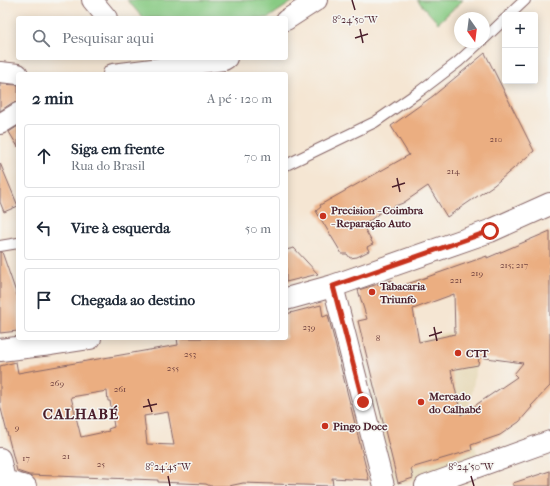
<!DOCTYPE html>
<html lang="pt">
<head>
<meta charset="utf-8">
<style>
  :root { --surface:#fff; --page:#f6f6f7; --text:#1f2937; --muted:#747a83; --line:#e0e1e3 }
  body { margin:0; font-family:"IM FELL French Canon",serif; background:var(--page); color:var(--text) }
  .controls { position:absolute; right:12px; top:12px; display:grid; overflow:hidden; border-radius:4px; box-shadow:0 2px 10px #0003 }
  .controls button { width:36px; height:36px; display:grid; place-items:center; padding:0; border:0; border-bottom:1px solid var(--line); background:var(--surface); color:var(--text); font:20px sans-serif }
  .compass { position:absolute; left:454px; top:12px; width:36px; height:36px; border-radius:50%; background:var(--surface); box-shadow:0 2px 10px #0003; rotate:166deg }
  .stop { position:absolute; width:12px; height:12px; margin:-9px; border:3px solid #c8321e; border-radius:50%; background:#fff }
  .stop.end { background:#c8321e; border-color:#fff; box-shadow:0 1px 4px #0008 }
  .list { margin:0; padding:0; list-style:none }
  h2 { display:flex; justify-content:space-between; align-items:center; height:52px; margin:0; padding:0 16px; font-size:17px }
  h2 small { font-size:13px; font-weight:400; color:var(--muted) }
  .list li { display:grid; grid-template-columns:26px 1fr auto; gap:12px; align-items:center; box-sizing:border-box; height:64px; margin:0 8px 8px; padding:0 8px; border:1px solid var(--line); border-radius:4px }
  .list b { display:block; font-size:15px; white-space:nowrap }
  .list p { margin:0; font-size:13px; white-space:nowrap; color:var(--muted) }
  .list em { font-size:13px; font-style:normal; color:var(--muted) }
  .icon { flex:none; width:22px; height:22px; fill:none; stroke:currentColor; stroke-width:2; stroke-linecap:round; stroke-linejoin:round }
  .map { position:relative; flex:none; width:550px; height:486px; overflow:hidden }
  .search { position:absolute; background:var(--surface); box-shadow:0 2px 10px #0003; left:16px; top:16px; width:272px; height:44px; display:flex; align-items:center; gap:10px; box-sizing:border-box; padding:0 14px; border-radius:4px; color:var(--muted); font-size:15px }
  .panel { position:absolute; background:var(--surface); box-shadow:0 2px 10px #0003; left:16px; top:72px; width:272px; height:268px; border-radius:4px }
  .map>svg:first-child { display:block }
  .built { fill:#e7daba }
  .green { fill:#88ca83; stroke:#697457 }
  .building { fill:#ebae81; fill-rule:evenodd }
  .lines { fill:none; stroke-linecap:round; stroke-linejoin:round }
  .lane-casing { stroke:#866566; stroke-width:12 }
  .street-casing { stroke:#866566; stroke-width:22 }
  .secondary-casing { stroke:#866566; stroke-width:24 }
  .lane { stroke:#fff; stroke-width:10 }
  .street { stroke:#fff; stroke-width:20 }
  .secondary { stroke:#fff; stroke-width:22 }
  .route { stroke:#c8321e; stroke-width:5 }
  .ticks { fill:none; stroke:#4a1f2b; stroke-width:1.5 }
  .poi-dot { fill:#c8321e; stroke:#f6f6f2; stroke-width:1.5 }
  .labels { text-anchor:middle; stroke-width:3; stroke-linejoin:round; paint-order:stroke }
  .number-label { font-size:9px; fill:#724340 }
  .poi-label { font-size:11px; font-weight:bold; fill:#4a1f2b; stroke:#f6f6f2; text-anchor:start }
  .district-label { font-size:15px; font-weight:bold; letter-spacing:1px; fill:#4a1f2b; stroke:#f6f6f2 }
  .ticks-label { font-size:10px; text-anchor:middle; fill:#4a1f2b; stroke:#f6f6f2; stroke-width:3; stroke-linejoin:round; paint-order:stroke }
</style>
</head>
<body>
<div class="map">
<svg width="550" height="486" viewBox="0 0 550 486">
  <rect width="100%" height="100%" fill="#f6f6f2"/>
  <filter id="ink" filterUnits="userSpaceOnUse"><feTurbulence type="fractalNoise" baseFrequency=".025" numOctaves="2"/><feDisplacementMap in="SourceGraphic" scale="8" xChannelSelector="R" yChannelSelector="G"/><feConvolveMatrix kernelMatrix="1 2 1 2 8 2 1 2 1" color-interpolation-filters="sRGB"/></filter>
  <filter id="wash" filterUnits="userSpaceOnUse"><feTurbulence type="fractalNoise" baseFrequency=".012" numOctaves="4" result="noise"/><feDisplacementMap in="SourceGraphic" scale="16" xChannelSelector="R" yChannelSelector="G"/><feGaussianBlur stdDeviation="0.9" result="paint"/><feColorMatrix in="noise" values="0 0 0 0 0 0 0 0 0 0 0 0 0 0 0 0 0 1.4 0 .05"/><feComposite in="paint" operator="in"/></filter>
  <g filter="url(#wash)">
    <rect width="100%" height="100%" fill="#f5e6d3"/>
    <!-- built -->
    <path class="built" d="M480 332 473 388 466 416 478 456 401 484 392 478 363 357 445 333Z"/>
    <!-- green -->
    <path class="green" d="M127 0H295L268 18H143Z
      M417 0H463L438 23Z"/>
    <g id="blocks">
      <!-- building -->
      <path class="building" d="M485 53 534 151 494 185 447 217 428 186 403 203 382 211 363 226 373 244 367 247 369 251 357 257 350 258 347 254H342L316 211 321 207 320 205 409 155 391 126 433 96Z
        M0 84 18 85V102L12 103 0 111Z
        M18 126V147L9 132Z
        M0 163 18 206 4 212 0 202Z
        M550 231V386L531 406 532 407 519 422 500 435 471 445 472 450 411 468 413 478 398 483 358 321 367 319 358 290 392 280 393 289 487 256V258ZM454 294 455 334 419 342 413 309ZM479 357 523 363 514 374 517 377 461 415 451 370 478 365Z
        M294 248 318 274 286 282V250Z
        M0 252H2L18 298V331L0 333Z
        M321 305 323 317 328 315 369 480 332 478 333 486 243 483 229 486H210L206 484 158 482V480L29 475 17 471 0 405V366L16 362 18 373 178 345 177 338H286V314ZM107 391 108 401H110L114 427 108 429 109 431 81 437 71 397ZM168 412 174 445 147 444 144 416Z
        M550 471V486H513V483Z"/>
    </g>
  </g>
  <g filter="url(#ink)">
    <use href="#blocks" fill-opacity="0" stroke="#866566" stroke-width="1"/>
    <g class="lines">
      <!-- lane casing -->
      <g class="lane-casing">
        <path id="lane" d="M509 15 525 0
          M484 39 505 19
          M286 165 375 122 420 91 458 62 480 42
          M0 246 18 243"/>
      </g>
      <!-- street casing -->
      <g class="street-casing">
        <path id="street" d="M92 0 107 18
          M286 20 317 0
          M0 72 18 74
          M113 74 224 60 227 58
          M0 124 18 113
          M333 286 384 486
          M0 458 5 480
          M0 480H5L26 486
          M425 486 550 441"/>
      </g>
      <!-- secondary casing -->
      <g class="secondary-casing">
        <path id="secondary" d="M286 299 333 286 490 231 550 204
          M0 350 51 344 90 338"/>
      </g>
      <!-- lane -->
      <use href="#lane" class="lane"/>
      <!-- street -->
      <use href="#street" class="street"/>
      <!-- secondary -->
      <use href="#secondary" class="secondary"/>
    </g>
  </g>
  <g class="lines" filter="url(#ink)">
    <!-- route -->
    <path class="route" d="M363 402 333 286 490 231"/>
  </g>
  <!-- ticks -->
  <path class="ticks" d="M352 0 355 10M360 29 363 43M355 38 368 34M397 178 400 192M392 187 405 183M434 327 437 341M429 336 442 332M148 399 152 412M143 407 157 404M168 476 170 486M471 476 474 486"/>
  <!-- markers -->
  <g class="poi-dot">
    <circle cx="323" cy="216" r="4"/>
    <circle cx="372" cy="292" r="4"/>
    <circle cx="458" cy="353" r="4"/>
    <circle cx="421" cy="402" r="4"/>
    <circle cx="325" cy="426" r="4"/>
  </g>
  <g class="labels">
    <!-- number labels -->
    <g class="number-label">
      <text x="496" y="142">210</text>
      <text x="453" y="174">214</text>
      <text x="514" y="268">215; 217</text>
      <text x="477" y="276">219</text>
      <text x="456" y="283">221</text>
      <text x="309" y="330">239</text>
      <text x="378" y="341">8</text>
      <text x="190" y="357">253</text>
      <text x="173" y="371">255</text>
      <text x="57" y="386">269</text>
      <text x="120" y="392">261</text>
      <text x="17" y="430">9</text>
      <text x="66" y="459">21</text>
      <text x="26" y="461">17</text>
      <text x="101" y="467">25</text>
    </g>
    <!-- poi labels -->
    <g class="poi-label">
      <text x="331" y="214">Precision - Coimbra<tspan x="331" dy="13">- Reparação Auto</tspan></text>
      <text x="380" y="290">Tabacaria<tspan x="380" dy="13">Triunfo</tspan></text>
      <text x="466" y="357">CTT</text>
      <text x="429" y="400">Mercado<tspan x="429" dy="13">do Calhabé</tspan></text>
      <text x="333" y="430">Pingo Doce</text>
    </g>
    <!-- district labels -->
    <g class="district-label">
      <text x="81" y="419">CALHABÉ</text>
    </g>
  </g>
  <g class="ticks-label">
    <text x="355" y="23">8°24'50"W</text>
    <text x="168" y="470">8°24'45"W</text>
    <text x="471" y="470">8°24'50"W</text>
  </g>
</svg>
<div class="controls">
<button>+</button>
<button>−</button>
</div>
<svg class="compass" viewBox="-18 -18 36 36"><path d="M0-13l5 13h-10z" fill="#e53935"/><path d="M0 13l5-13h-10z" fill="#747a83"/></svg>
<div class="stop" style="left:490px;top:231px"></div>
<div class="stop end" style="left:363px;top:402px"></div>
<div class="search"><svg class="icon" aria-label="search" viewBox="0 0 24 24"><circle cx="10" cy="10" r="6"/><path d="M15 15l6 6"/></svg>Pesquisar aqui</div>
<section class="panel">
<h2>2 min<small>A pé · 120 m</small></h2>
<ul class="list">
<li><svg class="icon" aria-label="ahead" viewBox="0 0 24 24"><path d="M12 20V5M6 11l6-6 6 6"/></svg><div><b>Siga em frente</b><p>Rua do Brasil</p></div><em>70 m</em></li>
<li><svg class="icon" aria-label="left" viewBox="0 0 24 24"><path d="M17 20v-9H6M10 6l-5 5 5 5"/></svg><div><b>Vire à esquerda</b></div><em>50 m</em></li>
<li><svg class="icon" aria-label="arrive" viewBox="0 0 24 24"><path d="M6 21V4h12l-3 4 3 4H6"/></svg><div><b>Chegada ao destino</b></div></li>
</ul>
</section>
</div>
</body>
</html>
